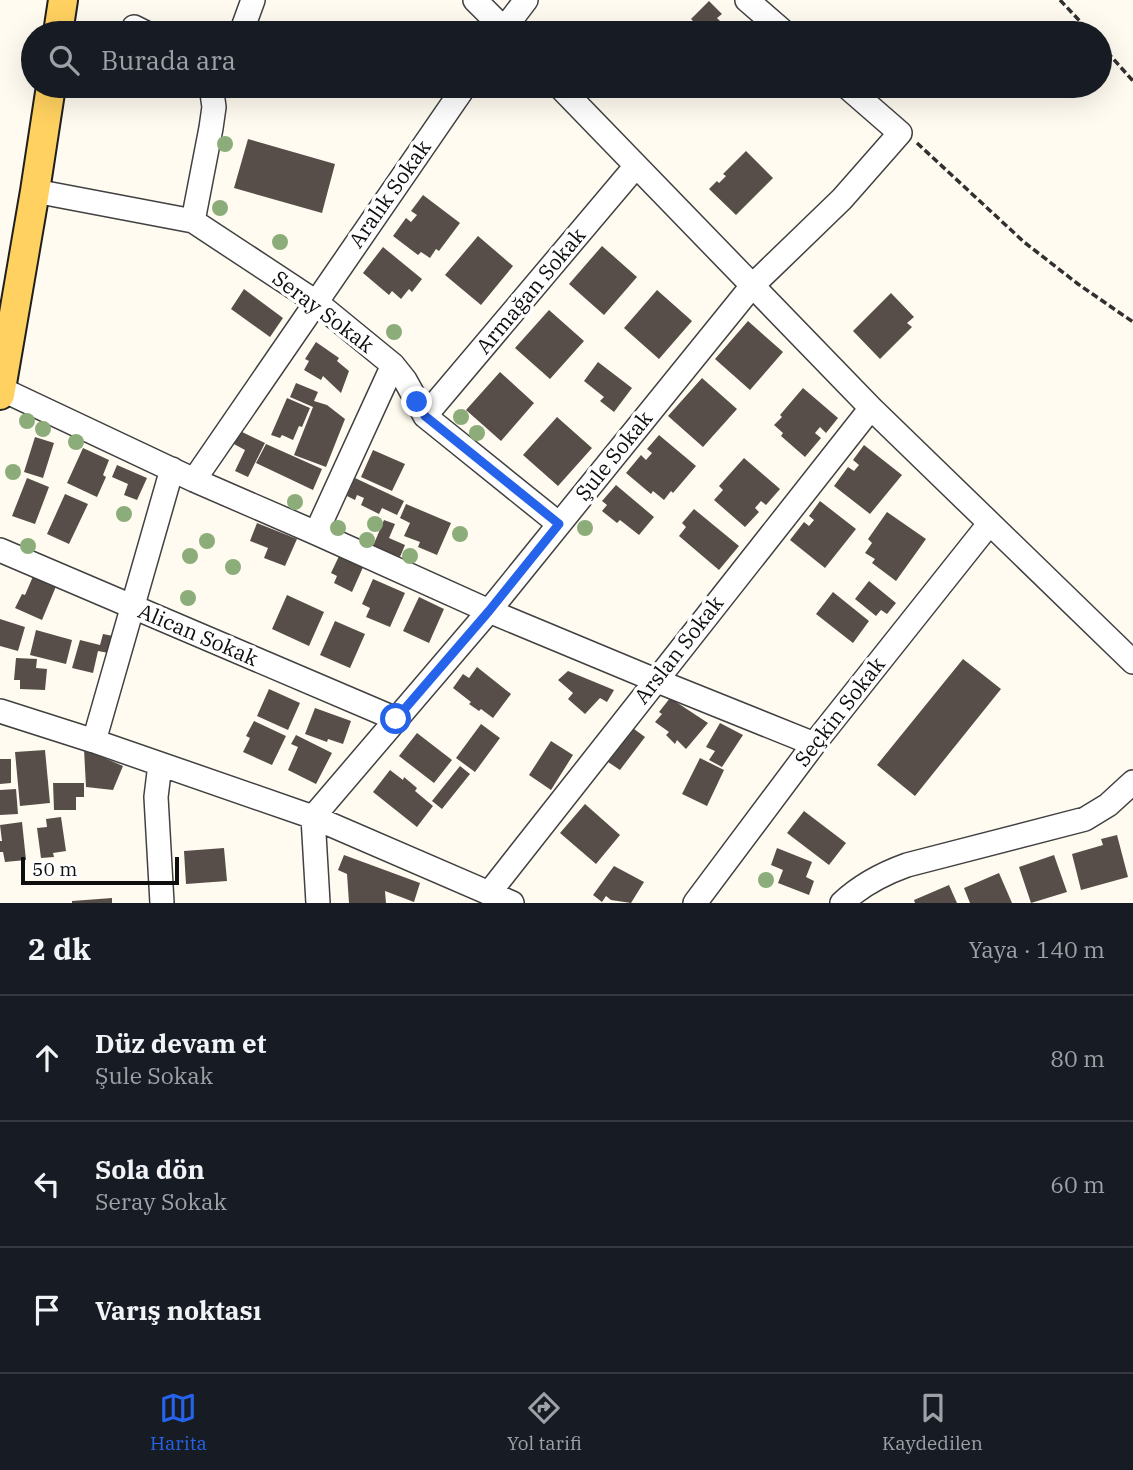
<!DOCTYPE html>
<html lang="tr">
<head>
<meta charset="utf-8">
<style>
  :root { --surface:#171b24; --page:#242831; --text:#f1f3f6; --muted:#9ea1a6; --line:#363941; --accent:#2563eb }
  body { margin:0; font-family:"IBM Plex Serif",serif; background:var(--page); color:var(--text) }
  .scale { position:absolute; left:21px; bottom:18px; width:158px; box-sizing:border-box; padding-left:7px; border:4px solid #0e0e0e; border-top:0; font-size:19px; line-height:24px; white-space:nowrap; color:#0e0e0e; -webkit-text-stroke:5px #fff; paint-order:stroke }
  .stop { position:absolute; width:21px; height:21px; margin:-16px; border:5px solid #2563eb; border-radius:50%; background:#fff }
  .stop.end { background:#2563eb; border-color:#fff; box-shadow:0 2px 7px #0008 }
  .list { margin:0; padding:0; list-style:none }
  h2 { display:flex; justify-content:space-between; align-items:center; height:91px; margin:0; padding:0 28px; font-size:30px }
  h2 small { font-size:23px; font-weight:400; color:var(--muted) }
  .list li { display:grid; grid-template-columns:46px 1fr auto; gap:21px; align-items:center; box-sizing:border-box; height:126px; padding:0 28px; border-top:2px solid var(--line) }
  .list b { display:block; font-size:26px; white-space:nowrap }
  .list p { margin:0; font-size:23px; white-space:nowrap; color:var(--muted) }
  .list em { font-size:23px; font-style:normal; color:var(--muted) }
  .icon { flex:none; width:38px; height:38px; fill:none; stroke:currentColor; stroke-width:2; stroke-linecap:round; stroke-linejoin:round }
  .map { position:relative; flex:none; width:1133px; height:903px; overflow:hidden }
  .search { position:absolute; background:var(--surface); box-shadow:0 7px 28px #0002; left:21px; right:21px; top:21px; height:77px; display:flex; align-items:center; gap:18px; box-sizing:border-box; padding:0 24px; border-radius:38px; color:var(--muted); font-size:26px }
  .sheet { height:469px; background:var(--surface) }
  nav { display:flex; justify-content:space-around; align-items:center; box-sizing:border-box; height:98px; border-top:2px solid var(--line); background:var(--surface); font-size:19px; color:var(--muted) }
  nav a { display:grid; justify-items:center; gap:4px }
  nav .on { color:var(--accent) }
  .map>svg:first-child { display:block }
  .building { fill:#584e49 }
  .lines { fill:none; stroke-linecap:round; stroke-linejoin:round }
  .minor-casing { stroke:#414141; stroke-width:26 }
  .major-casing { stroke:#1f1f1f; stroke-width:32 }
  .path { stroke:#303030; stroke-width:3.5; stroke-dasharray:7 3.5; stroke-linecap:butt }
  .minor { stroke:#fff; stroke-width:23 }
  .major { stroke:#ffd160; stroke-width:28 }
  .tree { fill:#8cad79 }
  .route { stroke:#2563eb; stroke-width:9 }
  .labels { text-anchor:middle; stroke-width:7; stroke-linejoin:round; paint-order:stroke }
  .street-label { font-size:21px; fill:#0e0e0e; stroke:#fff }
</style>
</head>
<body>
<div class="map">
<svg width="1133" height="903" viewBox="0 0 1133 903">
  <rect width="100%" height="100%" fill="#fffbf0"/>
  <!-- building -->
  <path class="building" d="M709 1 722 14 717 18 729 30 725 33H680L687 27 690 30 696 24 691 19Z
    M248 139 335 164 322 213 234 188Z
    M746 151 773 178 736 215 709 189 717 181 719 183 726 176 723 174Z
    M423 195 460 223 439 251 436 249 430 258 421 252 418 255 393 236 406 218 411 222 417 215 411 211Z
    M478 236 513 266 481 305 445 275Z
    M602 246 637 277 604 315 569 284Z
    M383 247 422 279 412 292 409 289 401 299 392 291 389 295 363 273Z
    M244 289 283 318 270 337 231 309Z
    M657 290 692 321 659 359 624 328Z
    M891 293 914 317 907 323 912 327 880 359 853 331Z
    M549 310 584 341 550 379 515 348Z
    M748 321 783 352 750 390 715 359Z
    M316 342 339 358 337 361 349 371 341 393 323 376 321 380 304 370 309 361 305 359Z
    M598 362 632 388 614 412 600 401 604 397 584 381Z
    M500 372 534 403 501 441 466 410Z
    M702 378 737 409 703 447 668 416Z
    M296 383 318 392 314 401 327 405 345 419 326 467 294 455 313 407 290 397Z
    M803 388 838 418 826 433 820 427 815 433 821 438 805 457 781 436 783 433 774 425 782 417 780 415Z
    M287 398 310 408 302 427 299 426 293 440 282 435 280 438 271 435Z
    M557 417 592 448 558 486 523 455Z
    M238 430 265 443 248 477 235 471 245 450 232 443Z
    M659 435 696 466 673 493 671 491 664 500 653 491 651 494 626 473 641 455 646 460 652 453 647 449Z
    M35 437 54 443 43 478 24 472Z
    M266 444 322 469 313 490 256 463Z
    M864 445 902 475 870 514 834 486 848 467 854 471 859 465 853 460Z
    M83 448 109 460 103 475 106 477 97 497 67 483Z
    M373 450 405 464 392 491 361 477Z
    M744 458 780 489 766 505 761 501 755 508 759 512 745 527 714 500 723 490 719 486Z
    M117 465 147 478 137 500 124 495 128 484 112 477Z
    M27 478 49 487 35 524 12 516Z
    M355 478 404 501 397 515 382 508 379 514 361 505 364 498 357 495 355 500 347 496Z
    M616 485 654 517 639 535 620 520 617 523 602 511 607 505 602 501Z
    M65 494 88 504 69 544 47 534Z
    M820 501 856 529 825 568 790 540 804 522 809 526 814 520 809 516Z
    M406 504 451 523 437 555 418 547 420 542 404 536 410 523 400 518Z
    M694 509 739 546 719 570 679 536 686 527 682 523Z
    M887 512 926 539 896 581 872 563 875 559 865 553 872 543 868 539Z
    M384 520 395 524 389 538 405 545 400 557 373 546Z
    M257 523 297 539 285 566 264 558 268 548 250 541Z
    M340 554 364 565 352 592 334 583 337 576 331 573Z
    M34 574 57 584 42 620 15 608 22 594 25 595Z
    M373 579 405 593 390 627 366 617 370 608 362 604Z
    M869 581 896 603 887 614 881 610 876 616 855 599Z
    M833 592 869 621 853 643 816 614Z
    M287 595 324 612 309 646 272 629Z
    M419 597 444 609 429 643 403 631Z
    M0 619 25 627 18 651 0 646Z
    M335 621 365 634 350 668 320 655Z
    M36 630 72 640 66 664 30 655Z
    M103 634 118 637 114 654 98 651 93 673 72 668 80 640 100 645Z
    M16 658 37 659 36 668 47 669 45 690 20 689V680H14Z
    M963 659 1001 689 915 796 877 765Z
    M477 667 511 694 493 718 481 709 479 711 469 704 471 702 453 688 463 674 469 678Z
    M568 671 614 690 607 702 600 698 585 714 568 699 573 693 558 680Z
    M269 689 300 703 288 730 257 716Z
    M670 698 708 723 686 749 677 740 675 744 666 735 669 732 655 722 662 714 659 712Z
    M315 708 351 721 343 744 328 739 327 742 305 734Z
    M254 721 286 736 272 765 243 752 250 738 246 736Z
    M720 723 743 735 722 767 709 760 715 751 706 747Z
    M481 724 500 738 475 772 456 758Z
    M630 726 645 737 620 770 605 760Z
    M417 733 452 760 434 783 399 756Z
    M296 735 332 753 316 784 288 770 298 747 291 744Z
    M551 741 573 755 551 790 529 775Z
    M84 749 123 766 113 790 86 787Z
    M45 750 50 803 20 806 15 752Z
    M700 758 724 770 707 806 682 794Z
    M0 759H11V783L0 784Z
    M460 766 470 774 442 809 432 801Z
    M390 770 403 780 404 777 417 788 415 791 433 806 417 827 373 792Z
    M53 783H84V797H76V810H54Z
    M16 789 18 814 0 815V790Z
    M585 804 620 835 596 864 560 833Z
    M804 811 846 843 829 865 787 833Z
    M61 817 66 851 53 853 54 857 41 858 37 828 47 827 46 819Z
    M22 822 26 860 5 862 3 852H0V841H2L0 825Z
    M1117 835 1128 877 1081 890 1072 854 1103 845 1101 839Z
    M224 848 227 881 186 884 184 851Z
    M777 848 812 862 806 877 814 881 809 895 778 883 783 870 771 865Z
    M344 855 420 883 414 902 385 891 386 903H349L347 874 338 870Z
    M1054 855 1067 892 1031 903 1019 867Z
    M614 866 644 882 631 903 611 900 606 896 602 902 593 895Z
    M999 873 1012 903H970L964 888Z
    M949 885 957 903H915L914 900Z
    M112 898V903H72V901Z"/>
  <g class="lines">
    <!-- minor casing -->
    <g class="minor-casing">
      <path id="minor" d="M475 0 508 33
        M747 0 785 33
        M134 27 146 33
        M241 33 253 0
        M501 33 526 0
        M559 86 871 408 1133 662
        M35 191 193 221 316 302 393 365 405 380 425 416 559 524
        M193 221 211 128 214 107 211 86
        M1 389 194 480 316 533 489 611 655 680 814 744
        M425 416 636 166
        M194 480 465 86
        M316 533 393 365
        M0 550 396 719
        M0 711 94 741 313 817 512 903
        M94 741 172 469
        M160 764 156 797 162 903
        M313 817 489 611 752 286 842 199 900 133 846 86
        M313 817 318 903
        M489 893 871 408
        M695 903 814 744 989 524
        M842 903C861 885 882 874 907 865L1085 819 1108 805 1133 782"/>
    </g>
    <!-- major casing -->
    <g class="major-casing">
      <path id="major" d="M58 33 63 0
        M0 395 35 191 51 86"/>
    </g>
    <!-- path -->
    <path class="path" d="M1060 0 1091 33
      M1100 44 1133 81
      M917 143 1024 242 1078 284 1133 322"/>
    <!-- minor -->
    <use href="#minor" class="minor"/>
    <!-- major -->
    <use href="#major" class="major"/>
  </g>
  <!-- trees -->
  <g class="tree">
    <circle cx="225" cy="144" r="8"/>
    <circle cx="220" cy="208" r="8"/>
    <circle cx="280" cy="242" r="8"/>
    <circle cx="394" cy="332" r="8"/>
    <circle cx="461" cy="417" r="8"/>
    <circle cx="27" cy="421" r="8"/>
    <circle cx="43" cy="429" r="8"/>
    <circle cx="477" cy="433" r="8"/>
    <circle cx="76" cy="442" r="8"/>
    <circle cx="13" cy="472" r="8"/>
    <circle cx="295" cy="502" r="8"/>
    <circle cx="124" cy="514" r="8"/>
    <circle cx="375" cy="524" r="8"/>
    <circle cx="338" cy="528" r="8"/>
    <circle cx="585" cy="528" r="8"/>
    <circle cx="460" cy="534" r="8"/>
    <circle cx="367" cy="540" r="8"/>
    <circle cx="207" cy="541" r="8"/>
    <circle cx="28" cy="546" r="8"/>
    <circle cx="190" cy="556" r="8"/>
    <circle cx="410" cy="556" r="8"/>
    <circle cx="233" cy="567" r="8"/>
    <circle cx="188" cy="598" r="8"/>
    <circle cx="766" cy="880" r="8"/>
  </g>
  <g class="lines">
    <!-- route -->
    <path class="route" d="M396 719 489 611 559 524 425 416 417 402"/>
  </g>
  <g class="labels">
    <!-- street labels -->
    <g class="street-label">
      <text transform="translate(390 194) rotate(-55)" y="7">Aralık Sokak</text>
      <text transform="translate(531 291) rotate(-50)" y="7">Armağan Sokak</text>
      <text transform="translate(323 312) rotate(37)" y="7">Seray Sokak</text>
      <text transform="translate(614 456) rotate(-51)" y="7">Şule Sokak</text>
      <text transform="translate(198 635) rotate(23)" y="7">Alican Sokak</text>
      <text transform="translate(679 650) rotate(-52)" y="7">Arslan Sokak</text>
      <text transform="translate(840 712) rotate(-52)" y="7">Seçkin Sokak</text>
    </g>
  </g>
</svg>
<div class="scale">50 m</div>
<div class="stop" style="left:396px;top:719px"></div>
<div class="stop end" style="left:417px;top:402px"></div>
<div class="search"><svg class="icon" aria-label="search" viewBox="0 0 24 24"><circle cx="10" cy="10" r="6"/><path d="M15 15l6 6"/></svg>Burada ara</div>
</div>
<section class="sheet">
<h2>2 dk<small>Yaya · 140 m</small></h2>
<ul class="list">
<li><svg class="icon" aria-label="ahead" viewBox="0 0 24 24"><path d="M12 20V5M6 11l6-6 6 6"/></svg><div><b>Düz devam et</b><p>Şule Sokak</p></div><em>80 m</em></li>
<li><svg class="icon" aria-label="left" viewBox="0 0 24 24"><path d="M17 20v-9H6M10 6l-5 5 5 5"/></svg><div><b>Sola dön</b><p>Seray Sokak</p></div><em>60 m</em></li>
<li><svg class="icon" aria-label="arrive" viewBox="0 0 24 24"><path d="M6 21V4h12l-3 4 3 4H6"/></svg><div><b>Varış noktası</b></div></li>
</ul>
</section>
<nav>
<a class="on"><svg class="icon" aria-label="map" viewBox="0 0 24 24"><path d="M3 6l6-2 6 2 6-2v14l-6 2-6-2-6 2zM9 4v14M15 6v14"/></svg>Harita</a>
<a><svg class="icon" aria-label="directions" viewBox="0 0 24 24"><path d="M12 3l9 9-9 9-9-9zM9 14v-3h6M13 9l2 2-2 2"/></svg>Yol tarifi</a>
<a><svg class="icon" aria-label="saved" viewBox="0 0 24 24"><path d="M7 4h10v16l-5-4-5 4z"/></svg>Kaydedilen</a>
</nav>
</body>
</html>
